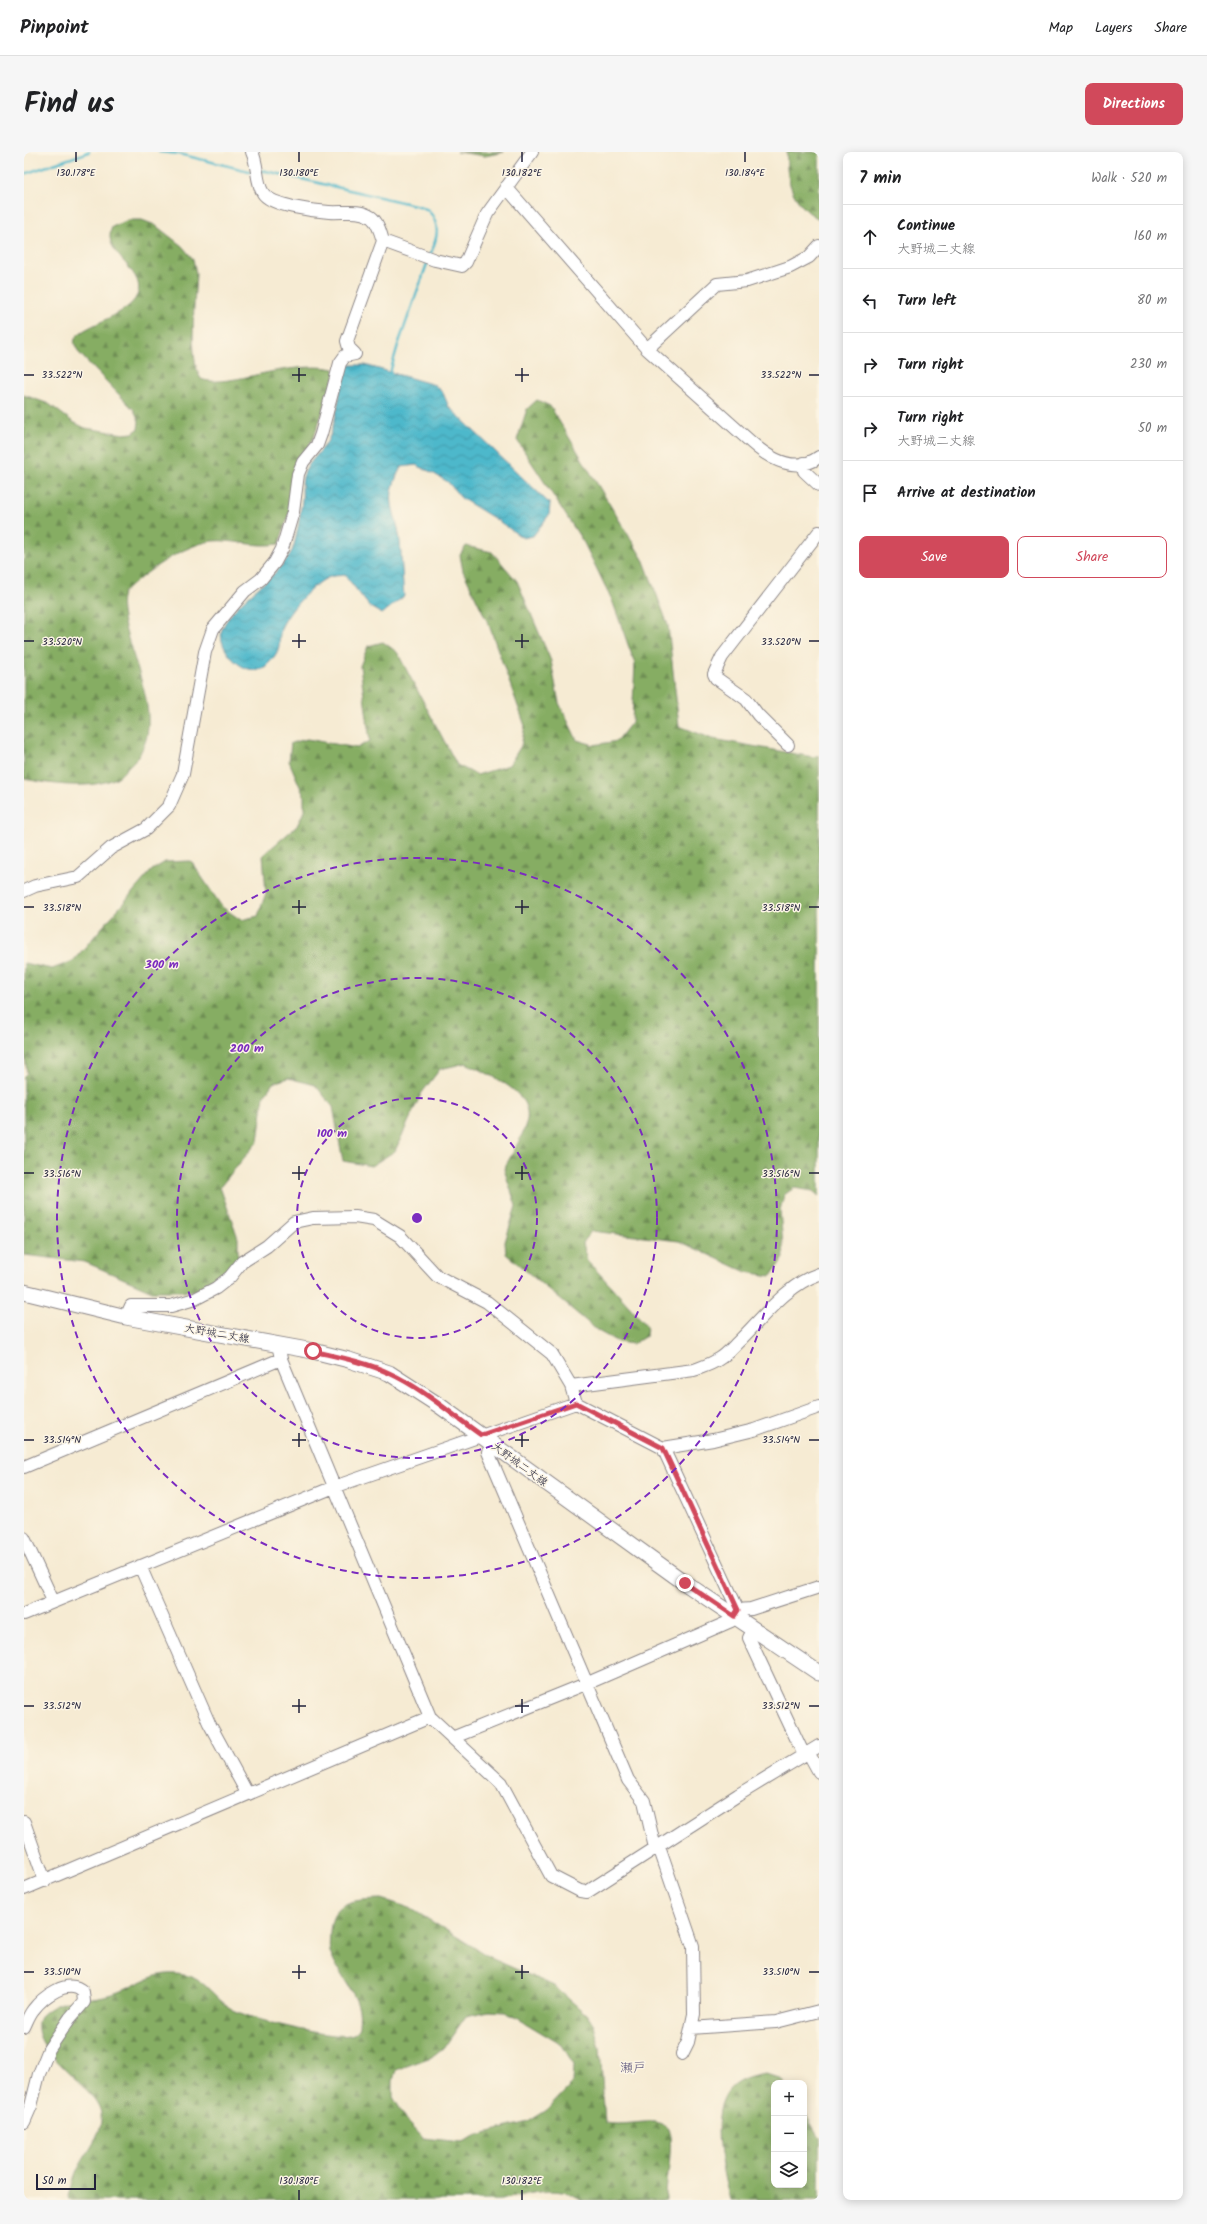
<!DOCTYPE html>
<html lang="en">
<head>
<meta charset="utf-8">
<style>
  :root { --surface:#fff; --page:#f6f6f6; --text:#202124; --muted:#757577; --line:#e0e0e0; --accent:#d1495b }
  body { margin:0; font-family:Kalam,"Klee One",sans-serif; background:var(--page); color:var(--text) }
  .controls { position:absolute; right:12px; bottom:12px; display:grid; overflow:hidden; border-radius:8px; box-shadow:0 2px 10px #0003 }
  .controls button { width:36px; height:36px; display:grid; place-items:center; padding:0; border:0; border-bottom:1px solid var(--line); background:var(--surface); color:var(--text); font:20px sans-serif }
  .scale { position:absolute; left:12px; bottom:10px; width:60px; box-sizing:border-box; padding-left:4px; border:2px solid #22223b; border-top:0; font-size:11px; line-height:14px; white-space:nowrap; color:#22223b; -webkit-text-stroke:3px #fcf5e5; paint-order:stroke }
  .stop { position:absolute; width:12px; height:12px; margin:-9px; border:3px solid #d1495b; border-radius:50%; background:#fff }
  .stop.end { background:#d1495b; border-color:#fff; box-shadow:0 1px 4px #0008 }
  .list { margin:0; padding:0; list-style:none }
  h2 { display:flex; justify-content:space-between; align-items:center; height:52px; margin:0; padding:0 16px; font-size:17px }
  h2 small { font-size:13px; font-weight:400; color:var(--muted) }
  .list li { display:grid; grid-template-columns:26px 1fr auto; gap:12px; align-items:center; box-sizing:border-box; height:64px; padding:0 16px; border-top:1px solid var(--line) }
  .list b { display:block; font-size:15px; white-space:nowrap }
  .list p { margin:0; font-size:13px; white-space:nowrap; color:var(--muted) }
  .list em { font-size:13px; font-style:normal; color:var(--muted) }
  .actions { display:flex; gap:8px; padding:12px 16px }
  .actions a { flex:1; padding:9px 0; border:1px solid var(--accent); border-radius:8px; text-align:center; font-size:14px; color:var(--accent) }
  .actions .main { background:var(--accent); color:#fff }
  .icon { flex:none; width:22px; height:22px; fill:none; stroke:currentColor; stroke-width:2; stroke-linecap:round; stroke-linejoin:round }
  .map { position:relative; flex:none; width:795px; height:2048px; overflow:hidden; border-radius:8px }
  header { display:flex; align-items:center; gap:24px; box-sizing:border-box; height:56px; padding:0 20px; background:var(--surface); border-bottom:1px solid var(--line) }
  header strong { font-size:19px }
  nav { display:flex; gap:22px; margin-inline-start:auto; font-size:14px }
  .intro { display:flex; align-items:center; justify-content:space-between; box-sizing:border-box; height:96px; padding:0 24px }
  h1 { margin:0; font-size:28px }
  .button { padding:10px 18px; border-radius:8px; background:var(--accent); color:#fff; font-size:14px; font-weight:700 }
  main { display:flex; gap:24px; padding:0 24px }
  aside { flex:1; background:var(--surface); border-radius:8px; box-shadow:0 2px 10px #0003 }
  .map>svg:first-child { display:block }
  .forest { fill:url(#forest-firs); stroke:#54684f; fill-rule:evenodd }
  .water { fill:url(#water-waves); stroke:#386d83 }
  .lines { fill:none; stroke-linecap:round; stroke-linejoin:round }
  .stream { stroke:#4eb8cb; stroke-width:2.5 }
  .minor-casing { stroke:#8c8687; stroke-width:14 }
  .major-casing { stroke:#8c8687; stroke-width:17 }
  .minor { stroke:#fff; stroke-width:12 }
  .major { stroke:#fff; stroke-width:15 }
  .route { stroke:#d1495b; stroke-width:5 }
  .ticks { fill:none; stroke:#22223b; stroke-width:1.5 }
  .ring { fill:none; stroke:#7b2cbf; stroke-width:2; stroke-dasharray:7 5 }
  .labels { text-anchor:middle; stroke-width:3; stroke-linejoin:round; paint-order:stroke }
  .street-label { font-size:11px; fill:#22223b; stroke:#fcf5e5 }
  .quarter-label { font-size:13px; fill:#5c557b; stroke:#fcf5e5 }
  .ticks-label { font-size:10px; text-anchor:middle; fill:#22223b; stroke:#fcf5e5; stroke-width:3; stroke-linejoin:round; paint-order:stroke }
  .centre { fill:#7b2cbf; stroke:#fcf5e5; stroke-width:2 }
  .ring-label { font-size:12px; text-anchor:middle; font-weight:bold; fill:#7b2cbf; stroke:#fcf5e5; stroke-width:3; stroke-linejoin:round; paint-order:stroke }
</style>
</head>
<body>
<header>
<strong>Pinpoint</strong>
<nav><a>Map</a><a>Layers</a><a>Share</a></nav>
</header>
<div class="intro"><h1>Find us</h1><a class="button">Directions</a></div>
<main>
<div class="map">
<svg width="795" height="2048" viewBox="0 0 795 2048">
  <defs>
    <pattern id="forest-firs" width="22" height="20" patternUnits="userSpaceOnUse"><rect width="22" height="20" fill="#86ad63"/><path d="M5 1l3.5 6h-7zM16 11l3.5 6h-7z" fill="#6d8c53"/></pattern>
    <pattern id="water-waves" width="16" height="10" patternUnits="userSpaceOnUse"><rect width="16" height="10" fill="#4eb8cb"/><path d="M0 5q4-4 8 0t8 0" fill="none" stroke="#4095a6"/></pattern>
  </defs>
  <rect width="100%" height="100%" fill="#fcf5e5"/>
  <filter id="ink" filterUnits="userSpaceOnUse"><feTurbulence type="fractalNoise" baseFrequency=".025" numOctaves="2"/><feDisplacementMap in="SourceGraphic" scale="8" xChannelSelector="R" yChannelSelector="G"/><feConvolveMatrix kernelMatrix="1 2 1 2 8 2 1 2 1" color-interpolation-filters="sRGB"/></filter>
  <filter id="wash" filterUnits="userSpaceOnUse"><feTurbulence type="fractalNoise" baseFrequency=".012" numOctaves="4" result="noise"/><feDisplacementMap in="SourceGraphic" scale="16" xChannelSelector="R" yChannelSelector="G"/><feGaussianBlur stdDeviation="0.9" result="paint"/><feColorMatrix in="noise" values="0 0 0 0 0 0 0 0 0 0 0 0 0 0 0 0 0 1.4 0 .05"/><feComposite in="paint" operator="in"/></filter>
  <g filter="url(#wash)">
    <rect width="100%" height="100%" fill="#f6ebd3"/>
    <!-- forest -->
    <path class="forest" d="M433 0H480L461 4Z
      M763 0H795V67C769 53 761 29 763 0Z
      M104 68H118L131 73 158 94 169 107 172 121C171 147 164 207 177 227 193 234 233 222 251 219 270 216 292 213 310 217L311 223 290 285 273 314 268 352 255 392C231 396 209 387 188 389 159 393 120 421 99 441 96 451 98 461 100 471 109 514 146 577 106 613 101 618 96 625 90 627 64 638 27 632 0 627V243L25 252 49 270 61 276 100 282 109 281 114 277 115 269 110 258 55 201C53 196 49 192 51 187 55 175 99 165 111 147 129 120 75 103 88 75Z
      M513 248 526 254 620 409 644 473 655 574 689 587 789 605 795 603V1044L789 1039 770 1036 760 1043 756 1058 760 1105 747 1124 722 1120 655 1089 567 1079 559 1091 563 1108 623 1174 622 1184 609 1192 594 1190 574 1179 482 1102 481 1090 492 1054 480 1017C487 1003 497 988 502 972 512 940 465 923 442 911L416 917 397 942 371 999 347 1014 319 1009 309 955 291 933 264 926 249 931 240 944 234 989 196 1035 214 1086V1108L197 1125 172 1139H128L61 1110 0 1103V924L3 921 0 895V811L28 817 49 809 128 718 141 710 167 709 198 755 217 768 234 764 242 741 239 703 273 674 280 659V644L265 609 267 591 283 587 333 596 346 589 336 514 344 494 359 490 373 500 433 613 453 623 485 613 497 594 501 574 465 473 439 419 436 403 442 394 468 400 493 429 527 509 535 551 553 588 570 593 593 589 608 570 611 512 588 448 560 391 493 288 503 257Z
      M358 1747 386 1756 469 1807 530 1834 563 1863 570 1874 576 1896 581 1971C598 1974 614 1969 631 1970 635 1971 642 1973 644 1977 651 1989 641 2032 642 2048H558C534 2031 502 2043 476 2048H44C47 2039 49 2028 53 2019 62 2000 79 1984 77 1962 74 1933 0 1899 16 1864 38 1843 58 1850 84 1843 114 1836 129 1815 164 1824 181 1828 192 1847 206 1856 222 1867 309 1887 326 1883 331 1882 333 1880 335 1876 335 1871 336 1864 335 1858 331 1838 314 1822 307 1803 304 1796 306 1787 306 1779 309 1747 331 1748 358 1747ZM465 1859 481 1860 493 1866 538 1893 550 1913 549 1931 523 1958 504 1970 453 1983 438 1990 399 1986 384 1970 369 1945V1928L372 1918 410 1904 419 1897 442 1864Z
      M742 1922 754 1926 760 1931H750V2033H780V1960L795 1985V2048H706C698 2020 686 1968 702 1942 710 1928 728 1924 742 1922Z"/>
    <!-- water -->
    <path class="water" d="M324 213H341L411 233 419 241 425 255 526 352 525 363 509 384 499 386 473 368 437 346 424 330 407 320 392 313 377 315C358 352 373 356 376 390 378 408 378 426 380 444L358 462 346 455 321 423C317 424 311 423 306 425 290 430 265 459 258 474 252 491 261 494 244 512 225 532 189 496 199 475 213 445 251 430 268 399 272 390 277 359 278 349 279 341 277 333 279 325 283 310 296 302 303 290 311 277 316 239 319 223Z"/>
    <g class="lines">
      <!-- stream -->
      <path class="stream" d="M135 0 155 2 229 20
        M236 19H242L395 54 404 58C417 73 414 85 406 103
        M0 22 65 0
        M365 224 374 193 404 109"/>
    </g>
  </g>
  <g filter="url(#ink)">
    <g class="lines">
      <!-- minor casing -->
      <g class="minor-casing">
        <path id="minor" d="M482 35 623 197 728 291C746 307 772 322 795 305
          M359 89 411 108 438 114 442 110 463 62 508 0
          M623 197 693 132 723 129 766 115 785 105 795 94
          M780 311V319L795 333
          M764 593 734 563 722 547 692 526 690 522 698 505 795 380
          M0 739 11 734 54 725 87 696 122 677 145 654 159 622 181 500 189 477 221 439 237 427 251 410 258 397 269 360 274 322 279 310 293 293 297 282 316 211 321 204 331 202 325 196 323 189 359 89C357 82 354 70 347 65 335 57 319 61 305 60 290 59 247 54 239 41 232 31 234 12 228 0
          M102 1165 107 1154H147L171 1147 192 1136 206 1125 218 1110 243 1094 270 1070 289 1066 331 1065 350 1068 376 1084 413 1124 463 1150 528 1202 547 1234 552 1251
          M254 1192 257 1207 406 1565 477 1631 527 1724 556 1739 563 1740 714 1643 795 1594
          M547 1234 670 1218C678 1215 688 1212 695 1207 702 1203 708 1196 713 1191 738 1167 762 1133 795 1122
          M470 1293 464 1300 604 1628 620 1649 631 1696
          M639 1296 689 1288 730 1278 795 1255
          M0 1315 257 1207
          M0 1386 29 1449
          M116 1414 185 1571 223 1641
          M714 1458 727 1457 795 1435
          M0 1462 310 1335 552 1251 639 1296 714 1458 707 1469 564 1531 428 1586
          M730 1477 725 1486 780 1603
          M784 1600 795 1620
          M0 1670 21 1729
          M635 1695 669 1794 670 1862 664 1890 658 1902
          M0 1737 406 1565
          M0 1875C3 1869 5 1863 9 1858 18 1846 44 1825 59 1840L60 1850 46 1866 25 1897 15 1922 7 1954 0 1970
          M667 1876 752 1870 795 1859"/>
      </g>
      <!-- major casing -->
      <g class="major-casing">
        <path id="major" d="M0 1140 102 1165 289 1199 325 1208 365 1221 416 1254 661 1431 795 1521"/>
      </g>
      <!-- minor -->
      <use href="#minor" class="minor"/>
      <!-- major -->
      <use href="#major" class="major"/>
    </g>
  </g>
  <g class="lines" filter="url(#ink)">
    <!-- route -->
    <path class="route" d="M289 1199C314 1205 341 1210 365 1221 398 1236 427 1262 457 1283L552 1251 639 1296 714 1458 710 1464 661 1431"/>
  </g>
  <!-- ticks -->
  <path class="ticks" d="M52 0V10M275 0V10M498 0V10M721 0V10M275 216V230M498 216V230M0 223H10M268 223H282M491 223H505M785 223H795M275 482V496M498 482V496M0 489H10M268 489H282M491 489H505M785 489H795M275 748V762M498 748V762M0 755H10M268 755H282M491 755H505M785 755H795M275 1014V1028M498 1014V1028M0 1021H10M268 1021H282M491 1021H505M785 1021H795M275 1281V1295M498 1281V1295M0 1288H10M268 1288H282M491 1288H505M785 1288H795M275 1547V1561M498 1547V1561M0 1554H10M268 1554H282M491 1554H505M785 1554H795M275 1813V1827M498 1813V1827M0 1820H10M268 1820H282M491 1820H505M785 1820H795M275 2038V2048M498 2038V2048"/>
  <!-- distance rings -->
  <g class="ring">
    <circle cx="393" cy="1066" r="120"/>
    <circle cx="393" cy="1066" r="240"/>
    <circle cx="393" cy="1066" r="360"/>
  </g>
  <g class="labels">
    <!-- street labels -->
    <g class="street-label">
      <text transform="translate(193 1181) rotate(10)" y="4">大野城二丈線</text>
      <text transform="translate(496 1312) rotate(36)" y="4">大野城二丈線</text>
    </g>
    <!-- quarter labels -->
    <g class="quarter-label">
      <text x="609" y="1920">瀬戸</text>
    </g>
  </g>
  <g class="ticks-label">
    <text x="52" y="24">130.178°E</text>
    <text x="275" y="24">130.180°E</text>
    <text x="498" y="24">130.182°E</text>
    <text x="721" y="24">130.184°E</text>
    <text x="38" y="226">33.522°N</text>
    <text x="757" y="226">33.522°N</text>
    <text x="38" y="493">33.520°N</text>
    <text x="757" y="493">33.520°N</text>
    <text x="38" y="759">33.518°N</text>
    <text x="757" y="759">33.518°N</text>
    <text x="38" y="1025">33.516°N</text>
    <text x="757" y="1025">33.516°N</text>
    <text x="38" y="1291">33.514°N</text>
    <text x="757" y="1291">33.514°N</text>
    <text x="38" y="1557">33.512°N</text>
    <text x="757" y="1557">33.512°N</text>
    <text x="38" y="1823">33.510°N</text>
    <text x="757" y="1823">33.510°N</text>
    <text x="275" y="2032">130.180°E</text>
    <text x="498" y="2032">130.182°E</text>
  </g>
  <circle cx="393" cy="1066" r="6" class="centre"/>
  <g class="ring-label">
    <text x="138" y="816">300 m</text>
    <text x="223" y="900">200 m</text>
    <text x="308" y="985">100 m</text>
  </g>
</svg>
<div class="controls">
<button>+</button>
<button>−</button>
<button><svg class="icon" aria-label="layers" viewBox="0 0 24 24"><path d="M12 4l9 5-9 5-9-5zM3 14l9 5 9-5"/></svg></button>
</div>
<div class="scale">50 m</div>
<div class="stop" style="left:289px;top:1199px"></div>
<div class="stop end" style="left:661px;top:1431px"></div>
</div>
<aside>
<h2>7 min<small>Walk · 520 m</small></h2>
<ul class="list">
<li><svg class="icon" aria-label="ahead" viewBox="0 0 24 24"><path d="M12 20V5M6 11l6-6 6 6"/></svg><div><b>Continue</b><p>大野城二丈線</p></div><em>160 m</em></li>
<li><svg class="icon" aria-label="left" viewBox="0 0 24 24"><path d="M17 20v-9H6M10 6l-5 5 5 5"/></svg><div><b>Turn left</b></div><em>80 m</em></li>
<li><svg class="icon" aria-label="right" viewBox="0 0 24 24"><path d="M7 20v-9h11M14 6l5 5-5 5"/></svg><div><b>Turn right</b></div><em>230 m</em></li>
<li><svg class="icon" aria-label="right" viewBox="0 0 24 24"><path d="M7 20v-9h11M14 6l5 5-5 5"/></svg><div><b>Turn right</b><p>大野城二丈線</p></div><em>50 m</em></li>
<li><svg class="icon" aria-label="arrive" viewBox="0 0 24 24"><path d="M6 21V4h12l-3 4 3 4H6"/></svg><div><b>Arrive at destination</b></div></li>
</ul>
<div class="actions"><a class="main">Save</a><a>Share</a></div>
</aside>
</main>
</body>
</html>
